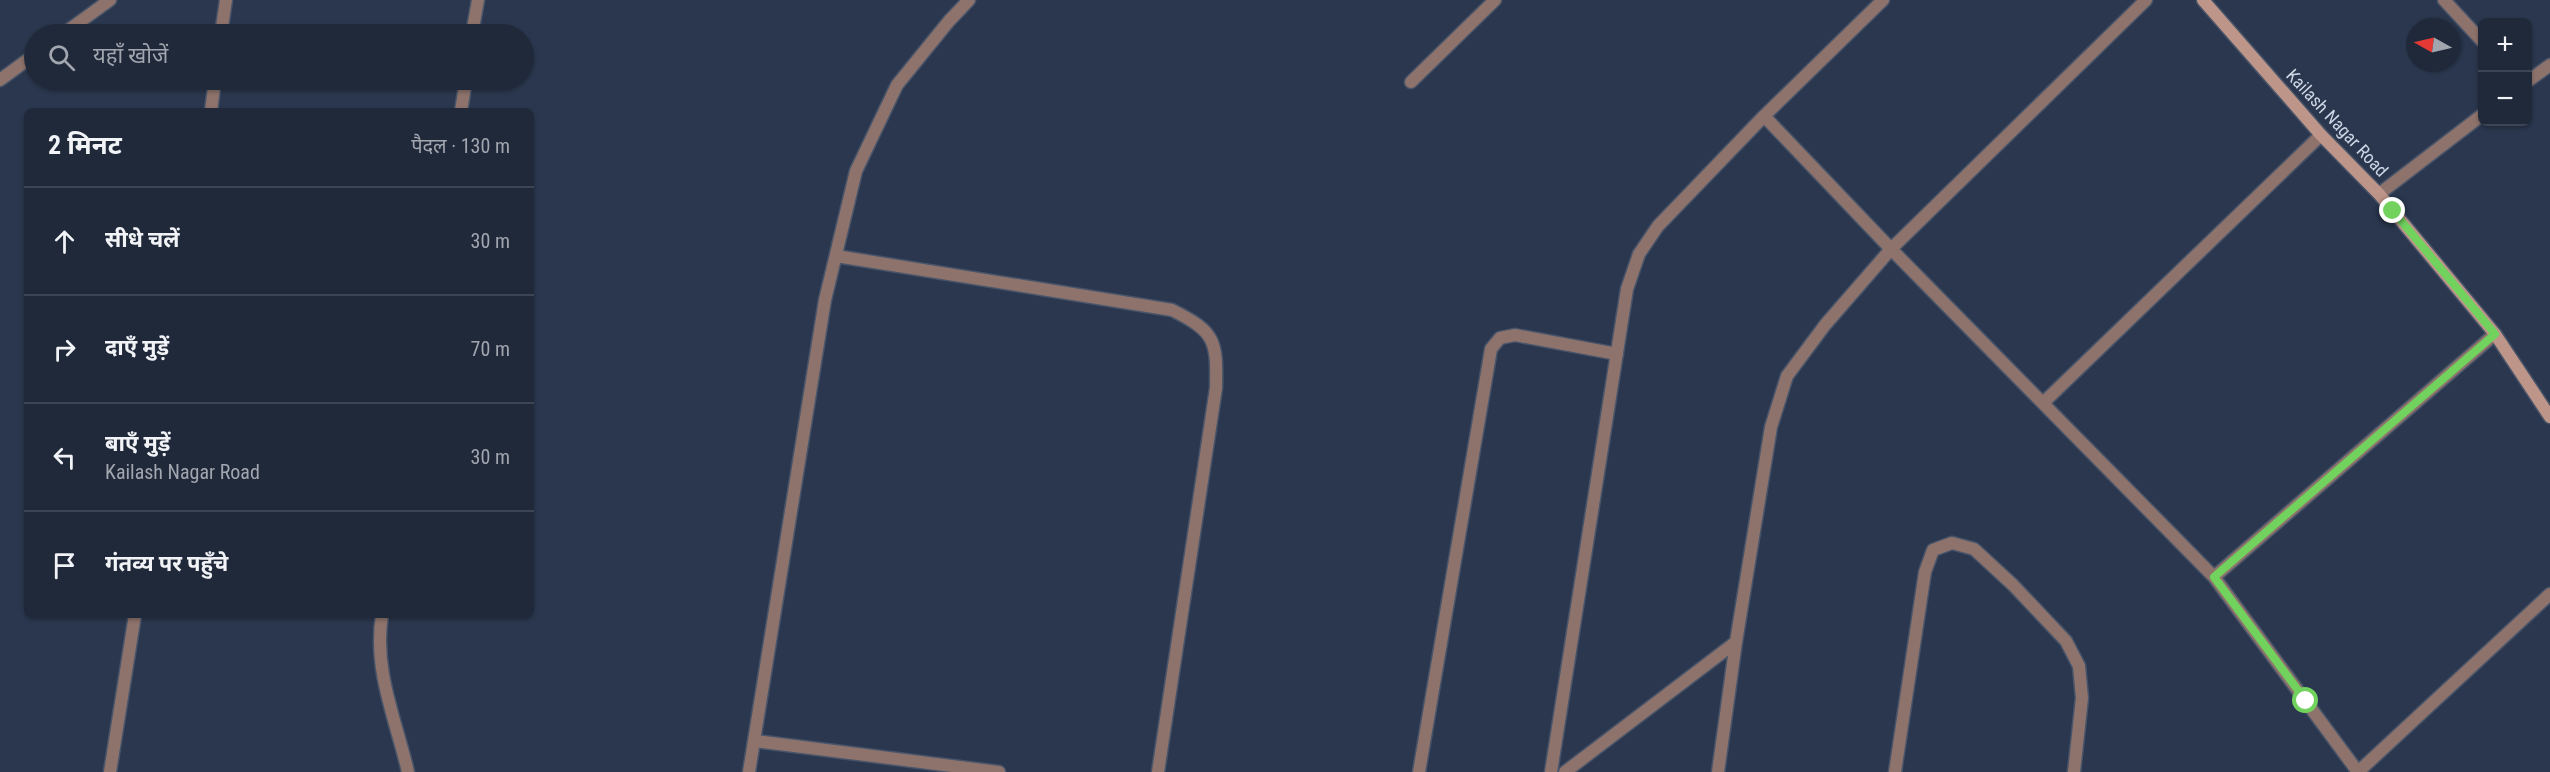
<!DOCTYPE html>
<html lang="hi">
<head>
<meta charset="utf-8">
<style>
  :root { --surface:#20293a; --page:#283142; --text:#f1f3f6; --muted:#a2a6af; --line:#3d4554 }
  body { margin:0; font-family:"Roboto Condensed","Noto Sans Devanagari",sans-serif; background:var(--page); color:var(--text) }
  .controls { position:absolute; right:18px; top:18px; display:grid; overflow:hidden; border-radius:9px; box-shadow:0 2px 4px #0004 }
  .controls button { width:54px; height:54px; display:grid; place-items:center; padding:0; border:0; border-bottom:2px solid var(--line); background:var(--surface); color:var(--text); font:30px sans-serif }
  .compass { position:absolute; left:2406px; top:18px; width:54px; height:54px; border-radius:50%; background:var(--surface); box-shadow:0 2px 4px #0004; rotate:278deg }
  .stop { position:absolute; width:18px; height:18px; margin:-14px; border:4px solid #71d25e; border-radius:50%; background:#fff }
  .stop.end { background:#71d25e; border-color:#fff; box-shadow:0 2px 6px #0008 }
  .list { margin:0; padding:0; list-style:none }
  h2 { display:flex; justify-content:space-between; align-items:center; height:78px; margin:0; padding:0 24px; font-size:26px }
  h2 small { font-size:20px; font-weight:400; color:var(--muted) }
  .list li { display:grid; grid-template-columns:39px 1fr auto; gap:18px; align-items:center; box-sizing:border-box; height:108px; padding:0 24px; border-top:2px solid var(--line) }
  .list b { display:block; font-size:22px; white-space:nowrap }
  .list p { margin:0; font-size:20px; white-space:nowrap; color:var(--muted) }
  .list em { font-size:20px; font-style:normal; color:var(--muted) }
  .icon { flex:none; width:33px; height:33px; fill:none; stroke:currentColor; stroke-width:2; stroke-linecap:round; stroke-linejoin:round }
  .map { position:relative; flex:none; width:2550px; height:772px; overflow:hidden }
  .search { position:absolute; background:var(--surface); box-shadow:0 2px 4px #0004; left:24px; top:24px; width:510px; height:66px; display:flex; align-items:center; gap:15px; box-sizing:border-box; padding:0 21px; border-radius:33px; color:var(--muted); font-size:22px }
  .panel { position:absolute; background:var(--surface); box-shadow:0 2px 4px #0004; left:24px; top:108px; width:510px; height:510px; border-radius:9px }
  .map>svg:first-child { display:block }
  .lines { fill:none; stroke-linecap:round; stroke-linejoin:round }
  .street-casing { stroke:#485469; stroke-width:15 }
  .secondary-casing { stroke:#485469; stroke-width:15 }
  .street { stroke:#8e736c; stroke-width:12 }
  .secondary { stroke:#be9589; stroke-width:12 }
  .route { stroke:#71d25e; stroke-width:8 }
  .labels { text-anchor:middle; stroke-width:4.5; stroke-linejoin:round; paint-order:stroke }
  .street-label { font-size:18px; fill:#ced6e5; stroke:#2a374e }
</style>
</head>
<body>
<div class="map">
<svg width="2550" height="772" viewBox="0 0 2550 772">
  <rect width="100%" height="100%" fill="#2a374e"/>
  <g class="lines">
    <!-- street casing -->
    <g class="street-casing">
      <path id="street" d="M2444 0 2482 41
        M63 34 110 0
        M221 34 226 0
        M472 34 478 0
        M0 80 34 55
        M2528 81 2550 65
        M1411 82 1495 0
        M211 111 215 80
        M461 111 466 80
        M1764 116 1891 249 2214 577 2358 772
        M2379 194 2482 115
        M836 256 1172 310C1216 332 1217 341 1216 388L1158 772
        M2043 403 2321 135
        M2214 577 2495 334
        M382 615C373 670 396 720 408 772
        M755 741 999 772
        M110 772 135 615
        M749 772 825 300 856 171 897 85 949 21 969 0
        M1419 772 1491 349 1500 338 1515 335 1617 354
        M1551 772 1627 289 1639 254 1658 226 1764 116 1883 0
        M1565 772 1736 642
        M1718 772 1736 642 1771 427 1787 376 1825 325 1891 249 2146 0
        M1895 772 1925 572 1933 550 1952 543 1974 549 2013 585 2066 641 2079 666 2082 698 2074 772
        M2358 772 2550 594"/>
    </g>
    <!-- secondary casing -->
    <g class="secondary-casing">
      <path id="secondary" d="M2203 0 2321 135 2379 194 2495 334 2550 417"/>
    </g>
    <!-- street -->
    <use href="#street" class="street"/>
    <!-- secondary -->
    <use href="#secondary" class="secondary"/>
  </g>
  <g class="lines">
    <!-- route -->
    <path class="route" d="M2306 701 2214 577 2495 334 2393 211"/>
  </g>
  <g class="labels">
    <!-- street labels -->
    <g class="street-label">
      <text transform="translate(2337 123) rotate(47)" y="6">Kailash Nagar Road</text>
    </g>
  </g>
</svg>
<div class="controls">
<button>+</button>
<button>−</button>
</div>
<svg class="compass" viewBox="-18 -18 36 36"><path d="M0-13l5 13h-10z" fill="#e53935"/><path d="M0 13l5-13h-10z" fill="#a2a6af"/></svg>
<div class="stop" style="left:2306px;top:701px"></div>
<div class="stop end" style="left:2393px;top:211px"></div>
<div class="search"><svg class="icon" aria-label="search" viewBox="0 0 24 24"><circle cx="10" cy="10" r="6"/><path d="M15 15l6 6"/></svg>यहाँ खोजें</div>
<section class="panel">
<h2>2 मिनट<small>पैदल · 130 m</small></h2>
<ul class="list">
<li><svg class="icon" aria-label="ahead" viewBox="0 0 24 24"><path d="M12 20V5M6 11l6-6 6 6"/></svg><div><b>सीधे चलें</b></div><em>30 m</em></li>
<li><svg class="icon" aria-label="right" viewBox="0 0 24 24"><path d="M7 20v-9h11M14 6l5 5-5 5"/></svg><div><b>दाएँ मुड़ें</b></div><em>70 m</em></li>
<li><svg class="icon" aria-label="left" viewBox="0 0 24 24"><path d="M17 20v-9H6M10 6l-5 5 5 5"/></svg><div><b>बाएँ मुड़ें</b><p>Kailash Nagar Road</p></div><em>30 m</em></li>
<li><svg class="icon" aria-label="arrive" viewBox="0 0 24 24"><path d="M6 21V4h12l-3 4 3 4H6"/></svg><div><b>गंतव्य पर पहुँचे</b></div></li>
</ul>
</section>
</div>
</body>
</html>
